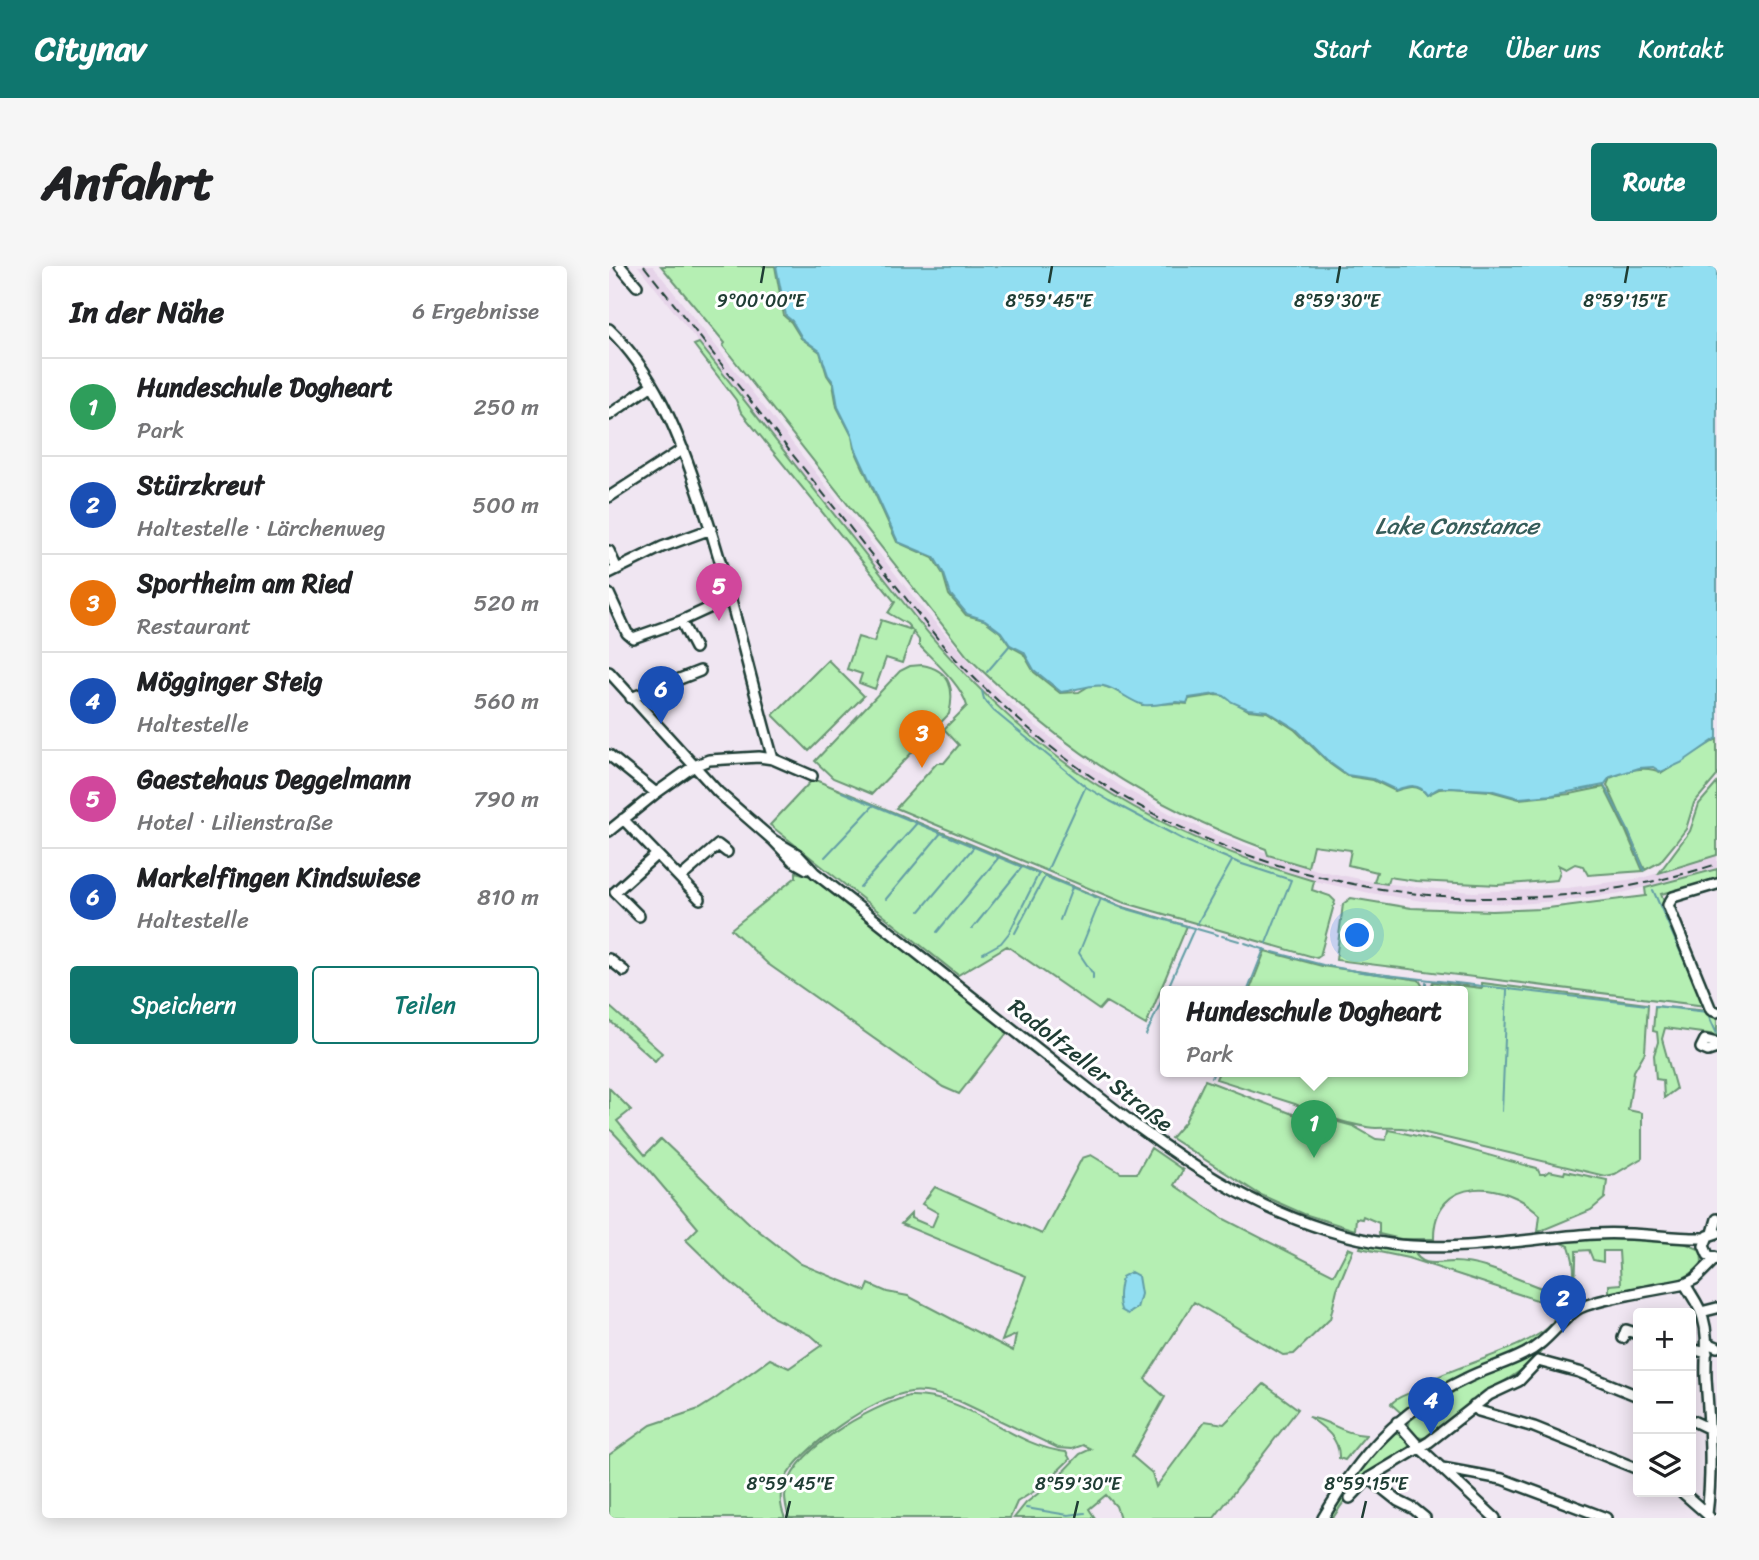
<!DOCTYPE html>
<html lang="de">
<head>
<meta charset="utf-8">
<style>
  :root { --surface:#fff; --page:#f6f6f6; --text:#202124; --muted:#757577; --line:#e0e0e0; --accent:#0f766e }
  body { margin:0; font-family:Sriracha,sans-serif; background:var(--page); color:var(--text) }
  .controls { position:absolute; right:21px; bottom:21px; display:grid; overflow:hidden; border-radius:7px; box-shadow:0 4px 18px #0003 }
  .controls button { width:63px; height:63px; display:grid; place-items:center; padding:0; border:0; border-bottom:2px solid var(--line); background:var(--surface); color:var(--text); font:35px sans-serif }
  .you { position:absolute; left:749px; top:670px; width:24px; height:24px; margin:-18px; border:5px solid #fff; border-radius:50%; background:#1a73e8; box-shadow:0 0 0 10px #1a73e833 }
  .badge { display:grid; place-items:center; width:46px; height:46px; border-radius:50%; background:var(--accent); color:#fff; font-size:23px; font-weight:700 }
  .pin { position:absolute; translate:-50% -58px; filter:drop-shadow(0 2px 4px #0008) }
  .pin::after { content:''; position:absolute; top:37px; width:24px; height:21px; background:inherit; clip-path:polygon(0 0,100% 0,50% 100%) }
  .popup { position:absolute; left:551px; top:720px; width:308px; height:91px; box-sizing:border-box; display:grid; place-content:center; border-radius:7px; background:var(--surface); filter:drop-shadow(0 2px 5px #0005); font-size:23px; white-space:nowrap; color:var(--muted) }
  .popup b { font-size:26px; color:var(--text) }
  .popup::after { content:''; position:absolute; left:50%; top:100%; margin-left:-14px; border:14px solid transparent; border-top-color:var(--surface) }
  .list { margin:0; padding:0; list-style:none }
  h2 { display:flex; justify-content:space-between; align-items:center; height:91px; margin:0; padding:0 28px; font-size:30px }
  h2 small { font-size:23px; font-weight:400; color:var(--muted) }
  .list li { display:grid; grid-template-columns:46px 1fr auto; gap:21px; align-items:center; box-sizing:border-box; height:98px; padding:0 28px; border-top:2px solid var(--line) }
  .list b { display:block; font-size:26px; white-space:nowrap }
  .list p { margin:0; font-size:23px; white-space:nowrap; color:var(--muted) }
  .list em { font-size:23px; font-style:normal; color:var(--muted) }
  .actions { display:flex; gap:14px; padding:21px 28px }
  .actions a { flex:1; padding:16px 0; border:2px solid var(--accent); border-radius:7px; text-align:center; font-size:24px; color:var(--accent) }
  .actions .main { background:var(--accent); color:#fff }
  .icon { flex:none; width:38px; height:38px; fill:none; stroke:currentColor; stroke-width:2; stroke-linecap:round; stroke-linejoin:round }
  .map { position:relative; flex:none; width:1108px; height:1252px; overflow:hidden; border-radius:7px }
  header { display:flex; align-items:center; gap:42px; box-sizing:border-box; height:98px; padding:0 35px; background:var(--accent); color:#fff }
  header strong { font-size:33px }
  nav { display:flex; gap:38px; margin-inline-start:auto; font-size:24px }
  .intro { display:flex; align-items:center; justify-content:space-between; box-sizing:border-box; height:168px; padding:0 42px }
  h1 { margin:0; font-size:49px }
  .button { padding:18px 32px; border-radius:7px; background:var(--accent); color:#fff; font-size:24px; font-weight:700 }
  main { display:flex; gap:42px; padding:0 42px }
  aside { flex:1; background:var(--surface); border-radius:7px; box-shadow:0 4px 18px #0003 }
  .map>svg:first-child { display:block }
  .built { fill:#e6d4e9 }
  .green { fill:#b5efb3; stroke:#6a9674; stroke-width:2 }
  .water { fill:#91def1; stroke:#639ea5; stroke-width:2 }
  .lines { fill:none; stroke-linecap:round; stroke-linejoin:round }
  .stream { stroke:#639ea5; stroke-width:2 }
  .minor-casing { stroke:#1f3d34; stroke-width:14 }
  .minor { stroke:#fff; stroke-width:9 }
  .rail { stroke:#1f3d34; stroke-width:2; stroke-dasharray:10 5; stroke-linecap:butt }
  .ticks { fill:none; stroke:#1f3d34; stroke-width:2.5 }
  .labels { text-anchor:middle; stroke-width:6; stroke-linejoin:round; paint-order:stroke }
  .street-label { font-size:23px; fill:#1f3d34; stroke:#fff }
  .water-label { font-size:24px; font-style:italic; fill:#365d5a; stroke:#fff }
  .ticks-label { font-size:18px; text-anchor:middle; fill:#1f3d34; stroke:#fff; stroke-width:6; stroke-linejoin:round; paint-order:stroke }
</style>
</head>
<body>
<header>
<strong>Citynav</strong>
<nav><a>Start</a><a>Karte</a><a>Über uns</a><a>Kontakt</a></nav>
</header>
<div class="intro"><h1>Anfahrt</h1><a class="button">Route</a></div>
<main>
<aside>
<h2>In der Nähe<small>6 Ergebnisse</small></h2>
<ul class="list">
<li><span class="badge" style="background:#2e9e5b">1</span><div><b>Hundeschule Dogheart</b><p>Park</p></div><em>250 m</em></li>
<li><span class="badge" style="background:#1a4fb4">2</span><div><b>Stürzkreut</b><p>Haltestelle · Lärchenweg</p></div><em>500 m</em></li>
<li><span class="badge" style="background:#e8710a">3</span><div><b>Sportheim am Ried</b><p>Restaurant</p></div><em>520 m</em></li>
<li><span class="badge" style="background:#1a4fb4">4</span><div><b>Mögginger Steig</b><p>Haltestelle</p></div><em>560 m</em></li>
<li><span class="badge" style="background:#d1479c">5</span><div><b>Gaestehaus Deggelmann</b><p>Hotel · Lilienstraße</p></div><em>790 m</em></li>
<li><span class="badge" style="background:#1a4fb4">6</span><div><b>Markelfingen Kindswiese</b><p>Haltestelle</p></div><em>810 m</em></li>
</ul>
<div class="actions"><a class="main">Speichern</a><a>Teilen</a></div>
</aside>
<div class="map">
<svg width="1108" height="1252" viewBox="0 0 1108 1252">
  <rect width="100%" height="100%" fill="#f0e6f2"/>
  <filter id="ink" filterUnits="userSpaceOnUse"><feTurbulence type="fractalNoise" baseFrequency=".0143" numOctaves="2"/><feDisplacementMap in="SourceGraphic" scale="14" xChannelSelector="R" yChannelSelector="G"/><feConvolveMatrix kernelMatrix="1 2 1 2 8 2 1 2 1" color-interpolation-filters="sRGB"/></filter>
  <g filter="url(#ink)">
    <!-- built -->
    <path class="built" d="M29 0H44L314 343 385 423 426 459 468 492 513 521 560 547 609 570 708 604 765 616 816 622 865 626 958 622 1033 612 1108 589V603L1013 627 959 634 910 638 814 635 761 627 705 615 629 591 554 559 507 532 462 502 417 468 377 432 339 392Z"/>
    <!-- green -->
    <path class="green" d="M52 0H166L175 50 182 56 192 72 211 86 218 109 224 118 228 141 243 170 245 182 288 276 324 292 334 308 340 329 357 349 375 354 391 366 401 380 414 387 425 406 451 427 470 426 480 420 491 419 504 423 533 439 568 437 578 438 580 433 607 429 615 430 639 444 658 446 686 464 721 498 738 510 764 514 786 525C798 521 809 517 818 529L830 523 843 522 881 525 910 533 961 528 995 521 1016 563 1034 605 979 609 974 600 966 598 957 603 949 599 951 605 948 614 889 619 807 615 780 611 778 618 765 616 768 606 739 599 742 584 704 579 699 601 659 589 657 583C538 539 448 479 358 390L114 80 116 77Z
      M90 77 305 350C419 489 532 564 705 615L703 624 721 630 726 635 711 690 708 692 513 636 287 542 328 497H335L350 479 335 463 358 440C353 419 324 394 310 379V374L304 366 293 397 277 392 266 423 250 417 253 408 238 403 249 371 265 376 272 354 303 364 298 358 279 347 286 336 132 146 127 134 85 79Z
      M219 394 255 430 200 485 164 449Z
      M313 399C342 404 346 424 340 448L263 528 224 512 206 495 291 405 301 400Z
      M1108 473V510L1085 537 1077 563 1065 579 1051 596 1036 604 998 519 1001 512C1018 505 1035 498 1053 507Z
      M204 513 511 640 578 660 537 759 497 736 490 744 398 680 349 709 161 559Z
      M1108 517V589L1050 607 1081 565 1090 538Z
      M1108 603V614L1052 628 1097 740 727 694 734 638 742 632 802 642 883 645 931 643 1037 630 1036 622Z
      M187 606 201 610 227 628 396 763 397 768 350 828 334 821 159 698 122 663 187 611Z
      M656 685 713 700 810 714 814 721H822L824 716 873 722V717L1039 738 1036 786 1025 805 1019 844 1033 847V892L1006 908 996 910 800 863C789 861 779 862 767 862 747 861 703 847 686 838L607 813 610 806H854V726H640Z
      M0 740 53 787 46 795 0 754Z
      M1046 740 1100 745 1108 748V769L1056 762 1053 773 1067 823 1055 832 1054 814 1047 813 1045 789 1049 776 1048 766 1044 765Z
      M596 814 689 850 693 846 744 860 767 873 777 874 779 864C830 873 878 890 928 902L931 908H936L940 905 955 908 956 905 998 914 996 932 982 944 929 966 931 949C898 914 824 907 825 973H792L770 968V957L754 950 753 953 747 952 746 964 695 948 650 928 562 872 576 856Z
      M0 822 22 844 8 855 36 889 52 873 141 958 192 998 257 1025 260 1018 278 1026 299 1030 404 1085 407 1069 393 1075 417 1010 292 958 302 948V952L323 961 329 947 313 938 326 921 433 968 473 892 482 889 512 907H528L542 882 574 904 565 919 615 953 725 1009 739 982 744 984 728 1023 721 1053 685 1088 674 1089 585 1036 536 1113 556 1131 523 1190 543 1207 547 1221 596 1155 615 1158 655 1118 689 1143 605 1252H511L507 1240 497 1229 480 1243 486 1252H405L417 1237 444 1216 471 1188 482 1183 474 1179 463 1183 449 1182 350 1135C335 1130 318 1124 302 1126 266 1130 190 1182 175 1215 170 1227 171 1240 176 1252H0V1189L42 1159 90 1143 106 1133 161 1093 180 1102 213 1079 203 1070 165 1052 114 1010 77 974 89 962 39 903 0 862Z
      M1003 970 1073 976 1092 984 1093 996C1081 1020 1025 1024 1000 1030V1019L1012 1018 1010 985H994V996L984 994 980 984 967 985C968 998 964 1035 966 1040 947 1060 927 1077 902 1089 864 1107 825 1119 792 1147L782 1138C789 1130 795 1130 805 1125 813 1121 820 1115 828 1111 850 1100 936 1075 944 1055 946 1049 944 1044 943 1039L799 992 751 982 753 977 805 985C812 1002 830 996 844 996 875 996 907 1013 935 1023L943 1022 955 1027 962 1025C967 1011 965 994 960 980L951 976Z
      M936 1081C911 1111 890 1116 861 1138 848 1148 834 1167 818 1171 809 1174 805 1169 799 1164L801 1154 853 1120Z
      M300 1130C361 1128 401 1180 457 1186L461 1193 432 1221 408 1236 401 1252H180C178 1245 176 1238 176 1230 180 1184 261 1141 300 1130Z
      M700 1151C722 1155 734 1168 757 1169L736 1194 730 1192C731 1172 714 1161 700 1151Z
      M783 1166 793 1168 799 1173 800 1183C764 1204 746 1216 724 1252H718L757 1194Z"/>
    <!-- water -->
    <path class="water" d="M167 0H1108V472L1072 497 1052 506 1044 501 1030 502 1001 511 995 519 944 529 910 532 881 524 843 522H830L818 529C810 516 799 520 787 524L764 513 738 509 721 497 687 463 658 445 639 443 623 436 615 430 607 428 580 432 578 437 568 436C558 437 545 440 535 439 521 436 509 423 495 420 484 417 465 425 452 426L425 404 415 386 401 379 392 366 376 354 358 348 342 329 335 308 325 291 289 276 246 182 243 169 229 141 225 117 219 109 211 85 193 72 183 55 177 50Z
      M522 1006 529 1010 532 1028 528 1042 519 1048 512 1044C508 1033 510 1022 513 1011Z"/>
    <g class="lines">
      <!-- stream -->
      <path class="stream" d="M378 406 401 379
        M373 425 375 433 385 445 477 521 501 535 575 574 630 597 682 614 657 677
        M995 519 1018 562 1035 604
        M233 526 430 608
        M216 591 265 539
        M438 605 476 522
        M435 610 511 641 609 669
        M251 621 308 557
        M1044 624 1095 739
        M277 633 332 567
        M311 645 364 582
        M451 654 463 622
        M588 658 623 595
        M363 663 413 601
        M328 666 390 591
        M406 667 435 612
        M613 670 630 675
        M636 677 657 684
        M664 686 714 699 752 706 1038 739
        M374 687 392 677 400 667 430 607
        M484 713V708L470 687 491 635
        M557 726 585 663
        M638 726 655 683
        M817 726V716
        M1046 740 1098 746 1108 768
        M537 769 556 727
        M603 811 605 806
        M893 845 898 724
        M417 1242 459 1249 476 1247"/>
      <!-- minor casing -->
      <g class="minor-casing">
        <path id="minor" d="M11 0 28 20
          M0 63C44 105 68 164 87 220 119 310 138 402 164 493
          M0 149 43 119
          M0 231 74 183
          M0 285 8 303
          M0 307 53 281 102 263
          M0 328 18 367 24 372 72 355 122 332
          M72 355 86 382
          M0 406 109 526 164 574 184 595 198 603
          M22 432 91 405
          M0 489 47 527
          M14 553 91 633
          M0 565 47 527 85 500 100 494 150 491 164 493 203 510
          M164 574 188 588 206 607C281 665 355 725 430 784 535 866 643 960 781 978 849 987 918 972 986 968 1024 965 1059 973 1097 972
          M71 612 109 579 118 586
          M1108 618 1064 631 1059 639 1102 744 1108 746
          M30 650 6 626 47 589
          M0 693 15 705
          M1108 777 1096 774 1092 782 1099 785 1108 782
          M1104 967 1108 953
          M1108 967 1099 970 1095 980 1099 989 1108 992
          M1076 1018C1082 1029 1091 1040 1094 1052 1100 1072 1096 1091 1097 1112 1100 1158 1104 1201 1098 1248L1101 1252
          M1092 1046 1108 1042
          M1014 1072 1017 1064 1029 1068
          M1098 1077 1108 1081
          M1082 1083 1098 1087
          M865 1140 870 1145 925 1161 1029 1203
          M1082 1154 1105 1165
          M788 1156 810 1181 886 1252
          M833 1202 893 1213 997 1252
          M760 1212 789 1235 805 1243 816 1252
          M1073 1226 1098 1248
          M741 1232 760 1212 820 1176 880 1129 910 1115 929 1095 970 1106 1029 1130
          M714 1252C751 1189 789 1145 856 1113 875 1103 896 1098 915 1088 938 1077 948 1058 967 1044 984 1033 1053 1023 1076 1018L1086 1013 1107 992"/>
      </g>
      <!-- minor -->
      <use href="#minor" class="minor"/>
      <!-- rail -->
      <path class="rail" d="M35 0 336 382C381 429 428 474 483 511 664 632 901 665 1108 598"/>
    </g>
  </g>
  <!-- ticks -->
  <path class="ticks" d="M152 17 155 0M440 17 443 0M728 17 731 0M1016 17 1019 0M177 1252 181 1235M465 1252 469 1235M753 1252 757 1235"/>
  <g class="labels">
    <!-- street labels -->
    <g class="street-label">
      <text transform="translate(482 799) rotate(38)" y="8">Radolfzeller Straße</text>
    </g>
    <!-- water labels -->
    <g class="water-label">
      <text x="848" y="268">Lake Constance</text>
    </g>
  </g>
  <g class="ticks-label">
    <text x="152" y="41">9°00'00"E</text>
    <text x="440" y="41">8°59'45"E</text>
    <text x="728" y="41">8°59'30"E</text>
    <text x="1016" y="41">8°59'15"E</text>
    <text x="181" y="1224">8°59'45"E</text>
    <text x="469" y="1224">8°59'30"E</text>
    <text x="757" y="1224">8°59'15"E</text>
  </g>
</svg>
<div class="controls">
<button>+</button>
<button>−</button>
<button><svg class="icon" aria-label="layers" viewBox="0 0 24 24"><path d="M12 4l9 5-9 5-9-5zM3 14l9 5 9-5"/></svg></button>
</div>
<div class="you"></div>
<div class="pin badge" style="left:705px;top:892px;background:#2e9e5b">1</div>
<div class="popup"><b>Hundeschule Dogheart</b>Park</div>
<div class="pin badge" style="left:954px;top:1067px;background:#1a4fb4">2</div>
<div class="pin badge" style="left:313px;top:502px;background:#e8710a">3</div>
<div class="pin badge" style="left:822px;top:1169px;background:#1a4fb4">4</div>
<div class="pin badge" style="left:110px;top:355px;background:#d1479c">5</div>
<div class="pin badge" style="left:52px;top:458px;background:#1a4fb4">6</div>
</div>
</main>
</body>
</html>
